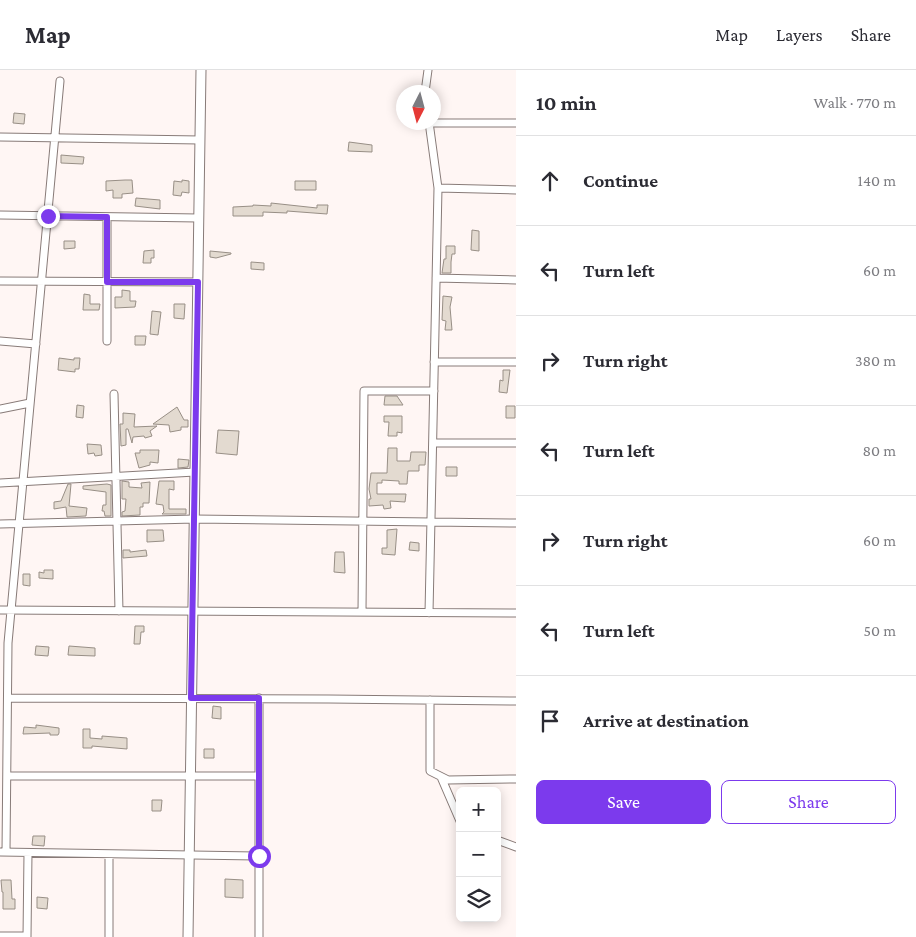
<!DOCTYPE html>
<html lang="en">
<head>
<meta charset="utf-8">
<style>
  :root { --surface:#fff; --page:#f7f7f7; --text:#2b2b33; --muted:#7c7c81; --line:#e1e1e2; --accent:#7c3aed }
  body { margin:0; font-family:"Crimson Pro",serif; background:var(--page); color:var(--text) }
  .controls { position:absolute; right:15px; bottom:15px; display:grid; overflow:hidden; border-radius:8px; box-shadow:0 2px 12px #0003 }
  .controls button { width:45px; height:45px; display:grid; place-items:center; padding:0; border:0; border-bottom:1px solid var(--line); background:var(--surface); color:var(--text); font:25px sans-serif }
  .compass { position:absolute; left:396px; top:15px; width:45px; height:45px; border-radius:50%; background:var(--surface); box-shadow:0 2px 12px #0003; rotate:186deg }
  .stop { position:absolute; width:15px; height:15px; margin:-11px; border:4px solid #7c3aed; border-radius:50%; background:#fff }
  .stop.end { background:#7c3aed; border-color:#fff; box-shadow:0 1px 5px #0008 }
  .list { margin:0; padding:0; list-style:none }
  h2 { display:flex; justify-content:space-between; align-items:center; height:65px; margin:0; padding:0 20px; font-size:21px }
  h2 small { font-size:16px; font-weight:400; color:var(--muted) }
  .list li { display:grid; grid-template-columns:32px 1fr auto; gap:15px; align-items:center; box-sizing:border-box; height:90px; padding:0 20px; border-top:1px solid var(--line) }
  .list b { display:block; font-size:19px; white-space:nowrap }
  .list em { font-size:16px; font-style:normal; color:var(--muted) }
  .actions { display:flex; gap:10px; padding:15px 20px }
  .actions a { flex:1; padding:11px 0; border:1px solid var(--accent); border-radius:8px; text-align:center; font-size:18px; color:var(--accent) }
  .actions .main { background:var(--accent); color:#fff }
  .icon { flex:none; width:28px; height:28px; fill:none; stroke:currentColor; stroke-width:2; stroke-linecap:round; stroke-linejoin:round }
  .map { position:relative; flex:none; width:516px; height:867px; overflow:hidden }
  header { display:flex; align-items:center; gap:30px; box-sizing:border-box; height:70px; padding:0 25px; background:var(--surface); border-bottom:1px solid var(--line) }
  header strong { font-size:24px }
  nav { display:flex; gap:28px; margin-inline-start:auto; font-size:18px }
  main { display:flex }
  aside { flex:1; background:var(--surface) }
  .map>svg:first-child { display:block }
  .building { fill:#e3dad0; stroke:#988f86 }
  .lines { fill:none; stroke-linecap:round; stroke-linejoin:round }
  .minor-casing { stroke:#887b78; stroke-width:9 }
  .tertiary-casing { stroke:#887b78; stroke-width:11 }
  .minor { stroke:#fff; stroke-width:7 }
  .tertiary { stroke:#fff; stroke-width:9 }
  .route { stroke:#7c3aed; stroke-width:6 }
</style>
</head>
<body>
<header>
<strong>Map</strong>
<nav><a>Map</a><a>Layers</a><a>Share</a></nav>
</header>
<main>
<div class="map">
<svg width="516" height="867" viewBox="0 0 516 867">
  <rect width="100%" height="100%" fill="#fff6f4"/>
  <!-- building -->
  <path class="building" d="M14 43 25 44 24 54 13 53Z
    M349 72 372 75V82L348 81Z
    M61 85 84 87 83 94 61 93Z
    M125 110H132L133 123 122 124V128H113V120L106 121V111Z
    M182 110 189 111V123L182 122 181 126 173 125 174 111 182 112Z
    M295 111H316V120H295Z
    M136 128 160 130V139L135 136Z
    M271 133 317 138V135H328L327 144 287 141V143L263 142V146H233V137L253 136V135L271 136Z
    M472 160 479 161V181L471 180Z
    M64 171H75V178L64 179Z
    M446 176H455V184H452L451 192V203H442L444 189H446Z
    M154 180V188H151V193H143L144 181Z
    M210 181 231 183V184L216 188 210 187Z
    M251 192 264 193V200L251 199Z
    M122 220 130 221V231H136L135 237 115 238V227H122Z
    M84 224 90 225V234H100L99 240H83Z
    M443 226 452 227 450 237 452 260H445L446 251 442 250Z
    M174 234H185L184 249 174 248Z
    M152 241 161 242 158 265 150 264Z
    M135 266H146L145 275H135Z
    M59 288 74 290V288H80L79 299H75V302L58 300Z
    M503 300H510L507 323 499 322 500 310 503 311Z
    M385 326H397L403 335H384Z
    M77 335 84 336 83 348 76 347Z
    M506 336H515V348H506Z
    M177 337 184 350H188V357H181V360L170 362 169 355 153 354Z
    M123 343 135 344 134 357 157 356 150 361 152 366 145 368 144 366 133 367 132 373 128 359H126V375L121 376 120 354H123Z
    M384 346H402V363L397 362V366H388L389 352H384Z
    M218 360 239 361 237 385 216 383Z
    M87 374 101 375 102 385 95 386 94 383 88 384Z
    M388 378H397V391H410L411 382H426L425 395H419V401H408L407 414H399V411L382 410V413H377V424H406L405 432 390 431 391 438 384 439 383 435 369 436V429H371L369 419 371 403H387Z
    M140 380H159L158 393 150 392V395L139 398 135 383H140Z
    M178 389 189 390 188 397 178 398Z
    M446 397H457V406H446Z
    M122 411 129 412V417L142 418 141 413 150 412 149 433H143V437H140V445L122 446V442L125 441 126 429H122Z
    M159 411H174V420L169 419V439H186V444H162L164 442 163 435 156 434Z
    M68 414H71L69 436 87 438 86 446 67 447 66 437 54 439V432L61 431Z
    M107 414 111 415V446H105L104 441H102L103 435H106V422L83 419V416Z
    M397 459 395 485 382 484V478H387V460Z
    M147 460H163L164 471 147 472Z
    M410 472 419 473V481L409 480Z
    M123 480H130V482L146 480 147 486 123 488Z
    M335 482H344L345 503 334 502Z
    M44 500H53V509L39 508V502L44 503Z
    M23 504H30V516L23 515Z
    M135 556H144V562H141L140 574H134Z
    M36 576 49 577 48 586 35 585Z
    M69 576 95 578V586L68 585Z
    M213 636 221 637V649L212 648Z
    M36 655 59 658V663L58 665H50V663L23 664 24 657 36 658Z
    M83 659H90V668L102 669V666L127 668V679L92 676V678H83Z
    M204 679H214V688H204Z
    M152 730H162L161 741H152Z
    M33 766H45L44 776 32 775Z
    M225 809 243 810V828L225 827Z
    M1 810H11L12 829H15V839H3V822H2Z
    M37 827 48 828 47 839 37 838Z"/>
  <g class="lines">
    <!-- minor casing -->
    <g class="minor-casing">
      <path id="minor" d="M425 22 428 0
        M429 52 438 118 429 543
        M429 53H516
        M0 67 200 70
        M438 118 516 120
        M0 145 198 148
        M107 147V271
        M436 208 516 210
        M0 211 198 212
        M0 271 36 274
        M434 292H516
        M114 324 119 541
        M0 339 30 333
        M433 373H516
        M0 413 195 402
        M0 454 194 449 516 453
        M0 540 516 543
        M362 542 364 321H434
        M8 628 329 629 516 631
        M259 628V867
        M430 630V701L448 710 516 709
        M7 706H259
        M441 707 460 751
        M497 770 516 777
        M0 782 259 786
        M6 782 8 573 60 11
        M109 784V867
        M0 866H27
        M27 867 28 783"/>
    </g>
    <!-- tertiary casing -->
    <g class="tertiary-casing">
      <path id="tertiary" d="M188 867 201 0"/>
    </g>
    <!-- minor -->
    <use href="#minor" class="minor"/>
    <!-- tertiary -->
    <use href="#tertiary" class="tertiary"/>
  </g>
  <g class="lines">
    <!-- route -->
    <path class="route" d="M48 146 107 147V212H198L191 628H259V786"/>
  </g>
</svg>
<div class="controls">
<button>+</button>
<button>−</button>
<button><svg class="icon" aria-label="layers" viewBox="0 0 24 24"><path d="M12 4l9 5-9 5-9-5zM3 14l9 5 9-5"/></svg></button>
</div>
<svg class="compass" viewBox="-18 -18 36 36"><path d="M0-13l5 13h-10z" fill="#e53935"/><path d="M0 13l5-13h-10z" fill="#7c7c81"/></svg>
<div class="stop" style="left:259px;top:786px"></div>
<div class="stop end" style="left:48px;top:146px"></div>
</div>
<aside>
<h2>10 min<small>Walk · 770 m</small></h2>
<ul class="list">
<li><svg class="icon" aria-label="ahead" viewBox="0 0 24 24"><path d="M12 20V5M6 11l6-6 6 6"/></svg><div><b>Continue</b></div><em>140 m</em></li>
<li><svg class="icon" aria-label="left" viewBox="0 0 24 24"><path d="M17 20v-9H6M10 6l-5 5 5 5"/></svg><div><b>Turn left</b></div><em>60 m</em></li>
<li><svg class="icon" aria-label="right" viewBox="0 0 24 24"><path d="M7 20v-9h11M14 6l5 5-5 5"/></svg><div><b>Turn right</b></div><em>380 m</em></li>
<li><svg class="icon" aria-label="left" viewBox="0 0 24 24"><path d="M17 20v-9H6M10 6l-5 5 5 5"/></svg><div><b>Turn left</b></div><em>80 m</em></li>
<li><svg class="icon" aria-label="right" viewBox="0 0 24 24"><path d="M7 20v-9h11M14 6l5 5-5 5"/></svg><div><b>Turn right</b></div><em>60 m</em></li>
<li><svg class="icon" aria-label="left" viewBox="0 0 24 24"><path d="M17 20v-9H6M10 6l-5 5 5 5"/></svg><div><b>Turn left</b></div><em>50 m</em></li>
<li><svg class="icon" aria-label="arrive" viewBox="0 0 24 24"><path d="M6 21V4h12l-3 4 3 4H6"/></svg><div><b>Arrive at destination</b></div></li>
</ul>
<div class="actions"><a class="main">Save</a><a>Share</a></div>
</aside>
</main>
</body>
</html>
